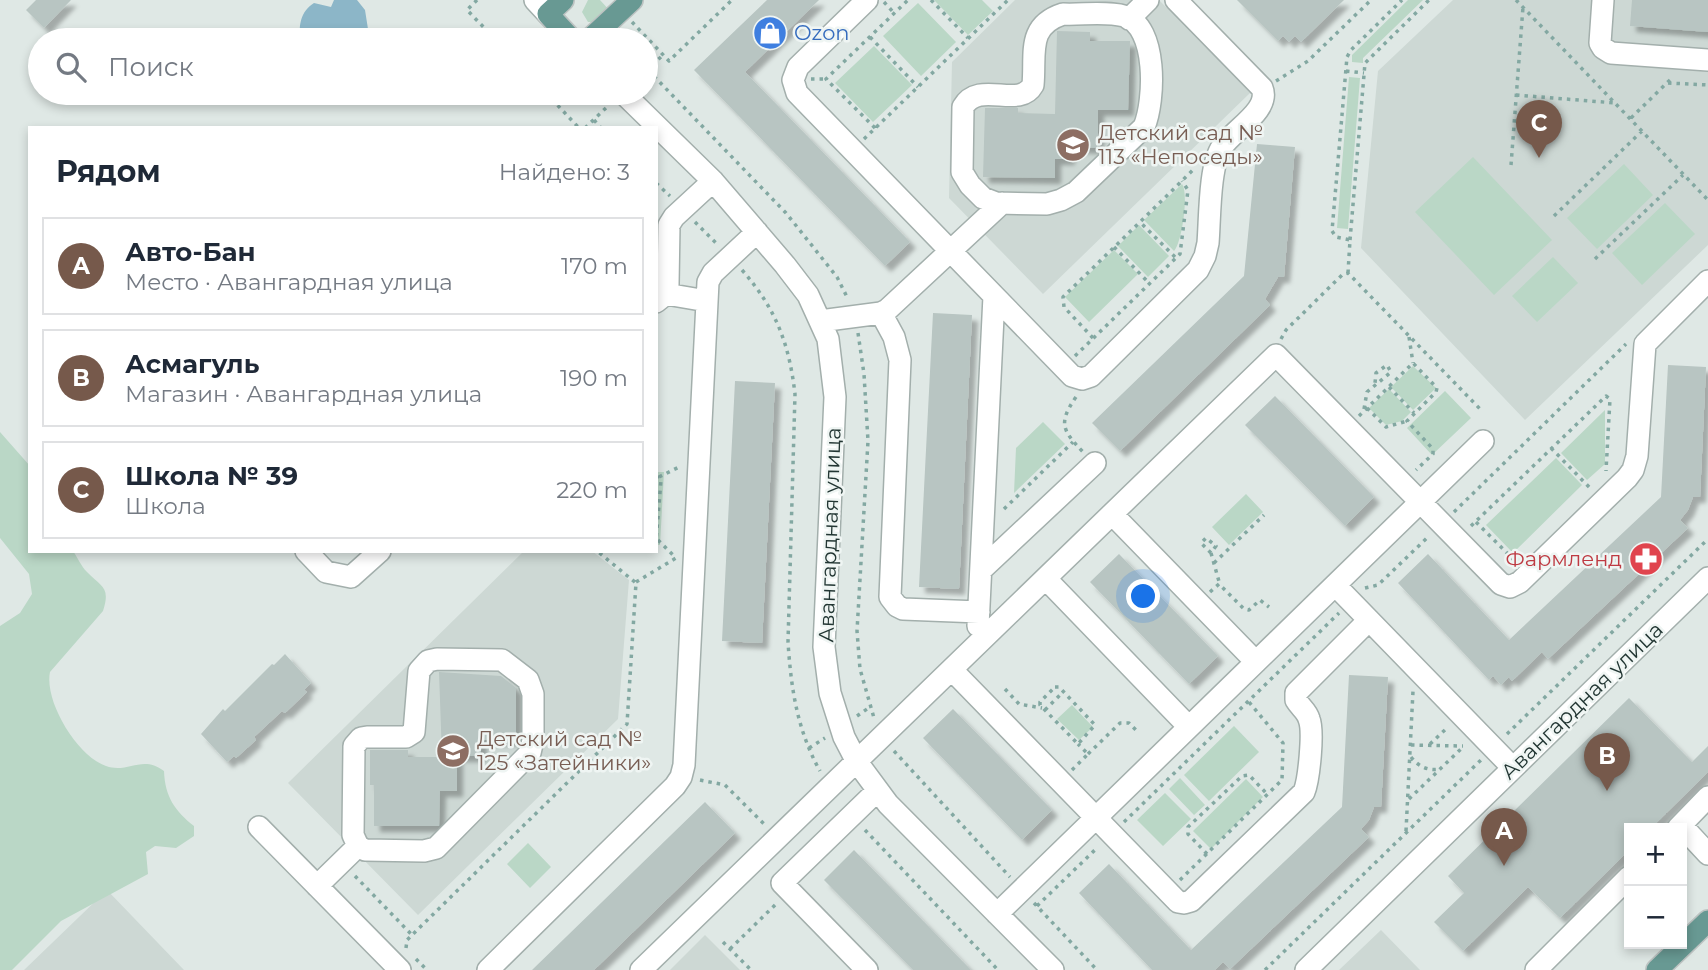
<!DOCTYPE html>
<html lang="ru">
<head>
<meta charset="utf-8">
<style>
  :root { --surface:#fff; --page:#f6f6f7; --text:#1f2937; --muted:#747a83; --line:#e0e1e3; --accent:#76594b }
  body { margin:0; font-family:Montserrat,sans-serif; background:var(--page); color:var(--text) }
  .controls { position:absolute; right:21px; bottom:21px; display:grid; overflow:hidden; border-radius:0px; box-shadow:0 4px 10px #0003 }
  .controls button { width:63px; height:63px; display:grid; place-items:center; padding:0; border:0; border-bottom:2px solid var(--line); background:var(--surface); color:var(--text); font:35px sans-serif }
  .you { position:absolute; left:1144px; top:597px; width:24px; height:24px; margin:-18px; border:5px solid #fff; border-radius:50%; background:#1a73e8; box-shadow:0 0 0 10px #1a73e833 }
  .badge { display:grid; place-items:center; width:46px; height:46px; border-radius:50%; background:var(--accent); color:#fff; font-size:23px; font-weight:700 }
  .pin { position:absolute; translate:-50% -58px; filter:drop-shadow(0 2px 4px #0008) }
  .pin::after { content:''; position:absolute; top:37px; width:24px; height:21px; background:inherit; clip-path:polygon(0 0,100% 0,50% 100%) }
  .list { margin:0; padding:0; list-style:none }
  h2 { display:flex; justify-content:space-between; align-items:center; height:91px; margin:0; padding:0 28px; font-size:30px }
  h2 small { font-size:23px; font-weight:400; color:var(--muted) }
  .list li { display:grid; grid-template-columns:46px 1fr auto; gap:21px; align-items:center; box-sizing:border-box; height:98px; margin:0 14px 14px; padding:0 14px; border:2px solid var(--line); border-radius:0px }
  .list b { display:block; font-size:26px; white-space:nowrap }
  .list p { margin:0; font-size:23px; white-space:nowrap; color:var(--muted) }
  .list em { font-size:23px; font-style:normal; color:var(--muted) }
  .icon { flex:none; width:38px; height:38px; fill:none; stroke:currentColor; stroke-width:2; stroke-linecap:round; stroke-linejoin:round }
  .map { position:relative; flex:none; width:1708px; height:970px; overflow:hidden }
  .search { position:absolute; background:var(--surface); box-shadow:0 4px 10px #0003; left:28px; top:28px; width:630px; height:77px; display:flex; align-items:center; gap:18px; box-sizing:border-box; padding:0 24px; border-radius:38px; color:var(--muted); font-size:26px }
  .panel { position:absolute; background:var(--surface); box-shadow:0 4px 10px #0003; left:28px; top:126px; width:630px; height:427px; border-radius:0px }
  .map>svg:first-child { display:block }
  .built { fill:#cdd8d4 }
  .green { fill:#bad7c6 }
  .water { fill:#8cb6c8 }
  .building { fill:#b8c5c2; filter:url(#shadow) }
  .lines { fill:none; stroke-linecap:round; stroke-linejoin:round }
  .minor-casing { stroke:#a3afac; stroke-width:24 }
  .major-casing { stroke:#bdc3c2; stroke-width:24 }
  .path { stroke:#83a8a2; stroke-width:3.5; stroke-dasharray:3.5 5; stroke-linecap:butt }
  .minor { stroke:#fff; stroke-width:21 }
  .major { stroke:#689993; stroke-width:21 }
  .labels { text-anchor:middle; stroke-width:5; stroke-linejoin:round; paint-order:stroke }
  .shop-label { font-size:21px; fill:#366cbe; stroke:#eff5f3; text-anchor:start }
  .education-label { font-size:21px; fill:#785e54; stroke:#eff5f3; text-anchor:start }
  .street-label { font-size:21px; fill:#223633; stroke:#eff5f3 }
  .health-label { font-size:21px; fill:#be3a42; stroke:#eff5f3; text-anchor:end }
</style>
</head>
<body>
<div class="map">
<svg width="1708" height="970" viewBox="0 0 1708 970">
  <defs>
    <filter id="shadow"><feDropShadow dx="6" dy="6" stdDeviation="2" flood-color="#0004"/></filter>
  </defs>
  <rect width="100%" height="100%" fill="#dfe8e5"/>
  <!-- built -->
  <path class="built" d="M1015 0H1159L1250 93 1043 294 949 198 952 62Z
    M1453 0H1708V245L1525 420 1361 248 1378 71Z
    M524 551H592L629 580 618 719 418 915 288 783Z
    M107 890 184 970H24Z
    M1381 930 1420 970H1339Z
    M705 935 740 970H670Z"/>
  <!-- green -->
  <path class="green" d="M588 0H600L611 12 596 22H588L582 12Z
    M934 0H982L993 11 968 35Z
    M1408 0H1423L1363 58V63L1352 62V55Z
    M918 3 956 42 921 76 883 36Z
    M874 46 912 85 873 122 835 83Z
    M1349 77 1360 78 1348 229 1337 228Z
    M1473 157 1552 240 1494 295 1415 212Z
    M1624 164 1653 195 1597 249 1567 218Z
    M1182 184C1189 193 1182 243 1174 251L1144 220Z
    M1665 203 1695 234 1642 285 1612 253Z
    M1139 225 1169 256 1148 277 1118 246Z
    M1114 250 1138 274 1089 322 1065 297Z
    M1553 257 1578 283 1537 322 1512 296Z
    M1413 366 1436 388 1413 410 1391 387Z
    M1389 389 1411 412 1402 421 1386 425 1369 408Z
    M1445 391 1471 418 1432 455 1407 428Z
    M1605 410V464L1587 480 1561 453Z
    M1043 422 1065 444 1014 493 1016 448Z
    M0 432 30 466V551H73C78 558 81 566 87 572 101 587 111 586 103 611L50 672C44 701 77 756 106 766 128 774 142 754 164 771 165 797 175 811 194 826V836L176 848 155 846 146 852 148 874 61 921 12 970H0V626L20 613 32 594 29 574 0 538Z
    M1556 458 1582 485 1513 553 1486 525Z
    M656 472H664L660 545H656Z
    M1246 494 1263 512 1229 545 1212 527Z
    M1072 705 1093 727 1079 740 1057 719Z
    M1234 726 1259 752 1209 801 1184 775Z
    M1180 778 1205 805 1194 815 1169 789Z
    M1246 779 1263 797 1211 849 1193 831Z
    M1165 793 1191 819 1163 846 1137 820Z
    M528 843 551 867 530 888 507 864Z"/>
  <!-- water -->
  <path class="water" d="M334 0H357L365 10 368 29 362 40H300C299 25 300 12 314 3L331 7Z"/>
  <!-- building -->
  <path class="building" d="M36 0H71L44 28 26 10Z
    M767 0H819L745 72 910 242 885 266 694 70Z
    M1237 0H1344L1301 42 1295 36 1289 42 1283 36 1278 41Z
    M1632 0H1708V32L1630 26Z
    M1057 31 1090 32V41H1130L1128 110H1098V148L1069 147V159H1055V178L983 177 985 108H1018V113L1055 114Z
    M1257 144 1295 147 1284 277H1278L1265 299 1270 305 1120 451 1092 423 1244 276Z
    M933 313 972 315 959 589 919 587Z
    M1668 365 1706 367 1700 497H1693L1688 510 1680 520 1688 528 1548 659 1542 652 1512 681 1509 677 1501 685 1493 676 1489 680 1398 583 1428 554 1509 640 1661 497Z
    M735 381 775 383 762 643 722 641Z
    M1275 396 1374 497 1345 526 1245 425Z
    M1119 554 1218 656 1189 684 1090 582Z
    M285 654 311 683 304 690 307 692 285 713 282 711 254 737 256 740 236 758 234 756 227 762 201 734 223 709 225 711 272 664 274 665Z
    M439 672 501 676 516 688V740H481V756H457V791H440L439 826H374V785H370V750H408V757H442Z
    M1349 675 1388 677 1381 807H1374L1369 820 1361 829 1369 837 1230 969 1223 962 1215 970H1152L1079 893 1109 864 1191 950 1342 807Z
    M1629 698 1692 762 1708 746V772L1651 828H1629V850L1560 918 1528 887 1463 951 1434 922 1464 893 1448 876Z
    M953 709 1052 810 1022 840 923 738Z
    M705 802 735 833 594 970H532Z
    M854 850 971 970H913L824 880Z"/>
  <g class="lines">
    <!-- minor casing -->
    <g class="minor-casing">
      <path id="minor" d="M535 0 548 14
        M867 0 798 67 793 80 797 93 1072 376 1082 379 1091 376 1198 270 1205 256 1208 243C1210 220 1209 165 1222 147 1233 130 1271 110 1262 88L1176 0
        M1603 0 1600 43 1603 48 1611 53 1708 60
        M1063 14C1082 15 1106 11 1124 16 1158 26 1155 101 1144 127L1076 192 1061 200 1047 204 996 203 983 198 970 185 962 172 963 107C979 79 1019 110 1033 85 1036 54 1026 26 1063 14Z
        M1129 19 1148 0
        M623 93 713 181 785 265 808 295 828 339 835 397 824 647 830 693 844 737 857 762 888 804 1053 970
        M666 294 707 301
        M656 302 666 294 668 285 669 225 674 217 713 181
        M881 313 894 337 900 360 890 597 897 606 903 609 979 612
        M820 321 881 313 887 310 1002 203
        M1112 514 1256 662
        M306 551 326 572 351 577 380 551
        M981 570 1095 463
        M1046 579 1189 727
        M1335 585 1513 768
        M978 626 994 296
        M437 659 502 660 528 680 533 694V740L530 753 436 848 424 851 365 850 358 846 353 835 354 746 361 738 367 737H406L414 732 419 671 428 661Z
        M952 670 1178 902 1184 903 1191 901 1304 792C1309 780 1314 731 1309 719 1307 711 1300 707 1296 700V693L1369 620
        M1681 825 1708 854
        M259 827 400 970
        M1678 828 1708 797
        M317 886 358 846
        M997 914 1483 441
        M488 970 675 786 681 777 684 765 708 282 713 273 757 232
        M641 970 1276 355 1501 584 1510 587 1520 582 1627 478 1633 470 1637 456 1645 344 1708 281
        M867 970 782 883 877 791
        M1306 970 1708 578
        M1536 970 1629 877"/>
    </g>
    <!-- major casing -->
    <g class="major-casing">
      <path id="major" d="M563 0 548 14 572 40
        M589 40 632 0
        M1657 970 1708 921"/>
    </g>
    <!-- path -->
    <path class="path" d="M477 0 467 10 496 40
      M931 0 968 38
      M1516 0 1708 200
      M884 2 894 13
      M632 22 669 61 732 0
      M870 37 918 87
      M648 70 786 213 837 277 848 299
      M646 71 663 55
      M1346 71 1364 73
      M811 79H826
      M1276 81 1308 61 1371 0
      M1668 83 1708 85
      M546 93 579 128
      M1516 95 1615 103
      M1631 118 1673 77
      M594 120 601 128
      M585 128 609 105
      M875 128 826 79 908 0
      M864 139 1008 0
      M1511 165 1523 7
      M656 183 670 196
      M1554 216 1642 131
      M695 222 717 244
      M1350 240 1365 63 1429 0
      M1114 247 1149 283
      M1175 257 1140 222 1194 169
      M1595 259 1683 175
      M742 270C776 309 789 343 795 394L788 642C791 688 797 730 820 771
      M1348 273 1350 240 1336 237 1332 231 1347 57 1351 50 1402 0
      M858 333 864 374 868 441 857 631 860 669 874 718
      M1409 337 1413 363
      M1093 338 1064 307 1063 297 1140 222
      M1281 339 1286 330 1343 274 1348 273 1482 411
      M1075 356 1180 254 1188 190 1182 181
      M1389 387 1414 413
      M1076 397C1058 423 1062 430 1083 452
      M1367 408 1386 427 1407 421
      M1364 409 1367 392 1391 372 1387 365 1376 373 1375 383
      M1359 416 1413 363 1437 388 1436 392 1407 421 1433 449V454L1416 470
      M1551 448 1591 489
      M656 476 661 480 656 542
      M659 477 679 467
      M1004 509 1073 442
      M1454 512 1626 344
      M1476 522 1514 560
      M1471 526 1606 396 1610 399 1606 471
      M658 540 676 558
      M1211 553 1201 543 1206 538 1216 546 1211 553 1220 585
      M1214 563 1264 515
      M636 582 676 558
      M1365 588 1378 585 1428 537
      M1210 592 1219 584 1244 609 1249 610 1260 600 1269 607
      M1055 687H1059L1095 725 1078 744 1040 705V702Z
      M1005 689 1019 704 1042 708
      M1045 710 1063 692
      M857 716 870 707
      M1507 734 1708 539
      M1430 744 1447 728
      M1411 745 1463 746
      M809 748 825 738
      M894 751 1010 877
      M1088 754 1120 723H1129L1137 731
      M1411 757C1419 767 1428 771 1440 769
      M1072 770 1088 754 1078 744
      M700 780 725 785 766 826
      M1409 799 1464 746
      M1124 822 1339 613
      M865 830 998 970
      M1406 831 1413 691
      M1207 854 1188 834V827L1242 776 1249 775 1268 795
      M355 876 412 935
      M1180 880 1282 780 1283 743 1249 702
      M1034 903 1097 970
      M1037 906 1098 847
      M723 942 751 970
      M406 948 407 940 627 724 636 583 597 551
      M730 949 776 904
      M416 959 427 970
      M1265 970 1482 759"/>
    <!-- minor -->
    <use href="#minor" class="minor"/>
    <!-- major -->
    <use href="#major" class="major"/>
  </g>
  <!-- icons -->
  <defs>
    <g id="shop-disc" transform="scale(1.75)"><circle r="9.5" fill="#3f7fe0" stroke="#eff5f3"/><path d="M-5-2.5h2.3a2.7 3.5 0 0 1 5.4 0H5L5.5 6h-11ZM-1.5-2.5h3a1.5 2.3 0 0 0-3 0Z" fill="#fff"/></g>
    <g id="school-disc" transform="scale(1.75)"><circle r="9.5" fill="#8d6e63" stroke="#eff5f3"/><path d="M0-5L7-2L0 1L-7-2ZM-4 1L0 2.5L4 1V4Q0 6-4 4Z" fill="#fff"/></g>
    <g id="pharmacy-disc" transform="scale(1.75)"><circle r="9.5" fill="#e0444e" stroke="#eff5f3"/><path d="M-2-6h4v4h4v4h-4v4h-4v-4h-4v-4h4Z" fill="#fff"/></g>
  </defs>
  <g fill-rule="evenodd">
    <use href="#shop-disc" x="770" y="33"/>
    <use href="#school-disc" x="1073" y="145"/>
    <use href="#pharmacy-disc" x="1646" y="559"/>
    <use href="#school-disc" x="453" y="751"/>
  </g>
  <g class="labels">
    <!-- shop labels -->
    <g class="shop-label">
      <text x="794" y="40">Ozon</text>
    </g>
    <!-- education labels -->
    <g class="education-label">
      <text x="1098" y="140">Детский сад №<tspan x="1098" dy="24">113 «Непоседы»</tspan></text>
      <text x="477" y="746">Детский сад №<tspan x="477" dy="24">125 «Затейники»</tspan></text>
    </g>
    <!-- street labels -->
    <g class="street-label">
      <text transform="translate(830 535) rotate(-88)" y="7">Авангардная улица</text>
      <text transform="translate(1582 701) rotate(-44)" y="7">Авангардная улица</text>
    </g>
    <!-- health labels -->
    <g class="health-label">
      <text x="1622" y="566">Фармленд</text>
    </g>
  </g>
</svg>
<div class="controls">
<button>+</button>
<button>−</button>
</div>
<div class="you"></div>
<div class="pin badge" style="left:1504px;top:866px">A</div>
<div class="pin badge" style="left:1607px;top:791px">B</div>
<div class="pin badge" style="left:1539px;top:158px">C</div>
<div class="search"><svg class="icon" aria-label="search" viewBox="0 0 24 24"><circle cx="10" cy="10" r="6"/><path d="M15 15l6 6"/></svg>Поиск</div>
<section class="panel">
<h2>Рядом<small>Найдено: 3</small></h2>
<ul class="list">
<li><span class="badge">A</span><div><b>Авто-Бан</b><p>Место · Авангардная улица</p></div><em>170 m</em></li>
<li><span class="badge">B</span><div><b>Асмагуль</b><p>Магазин · Авангардная улица</p></div><em>190 m</em></li>
<li><span class="badge">C</span><div><b>Школа № 39</b><p>Школа</p></div><em>220 m</em></li>
</ul>
</section>
</div>
</body>
</html>
